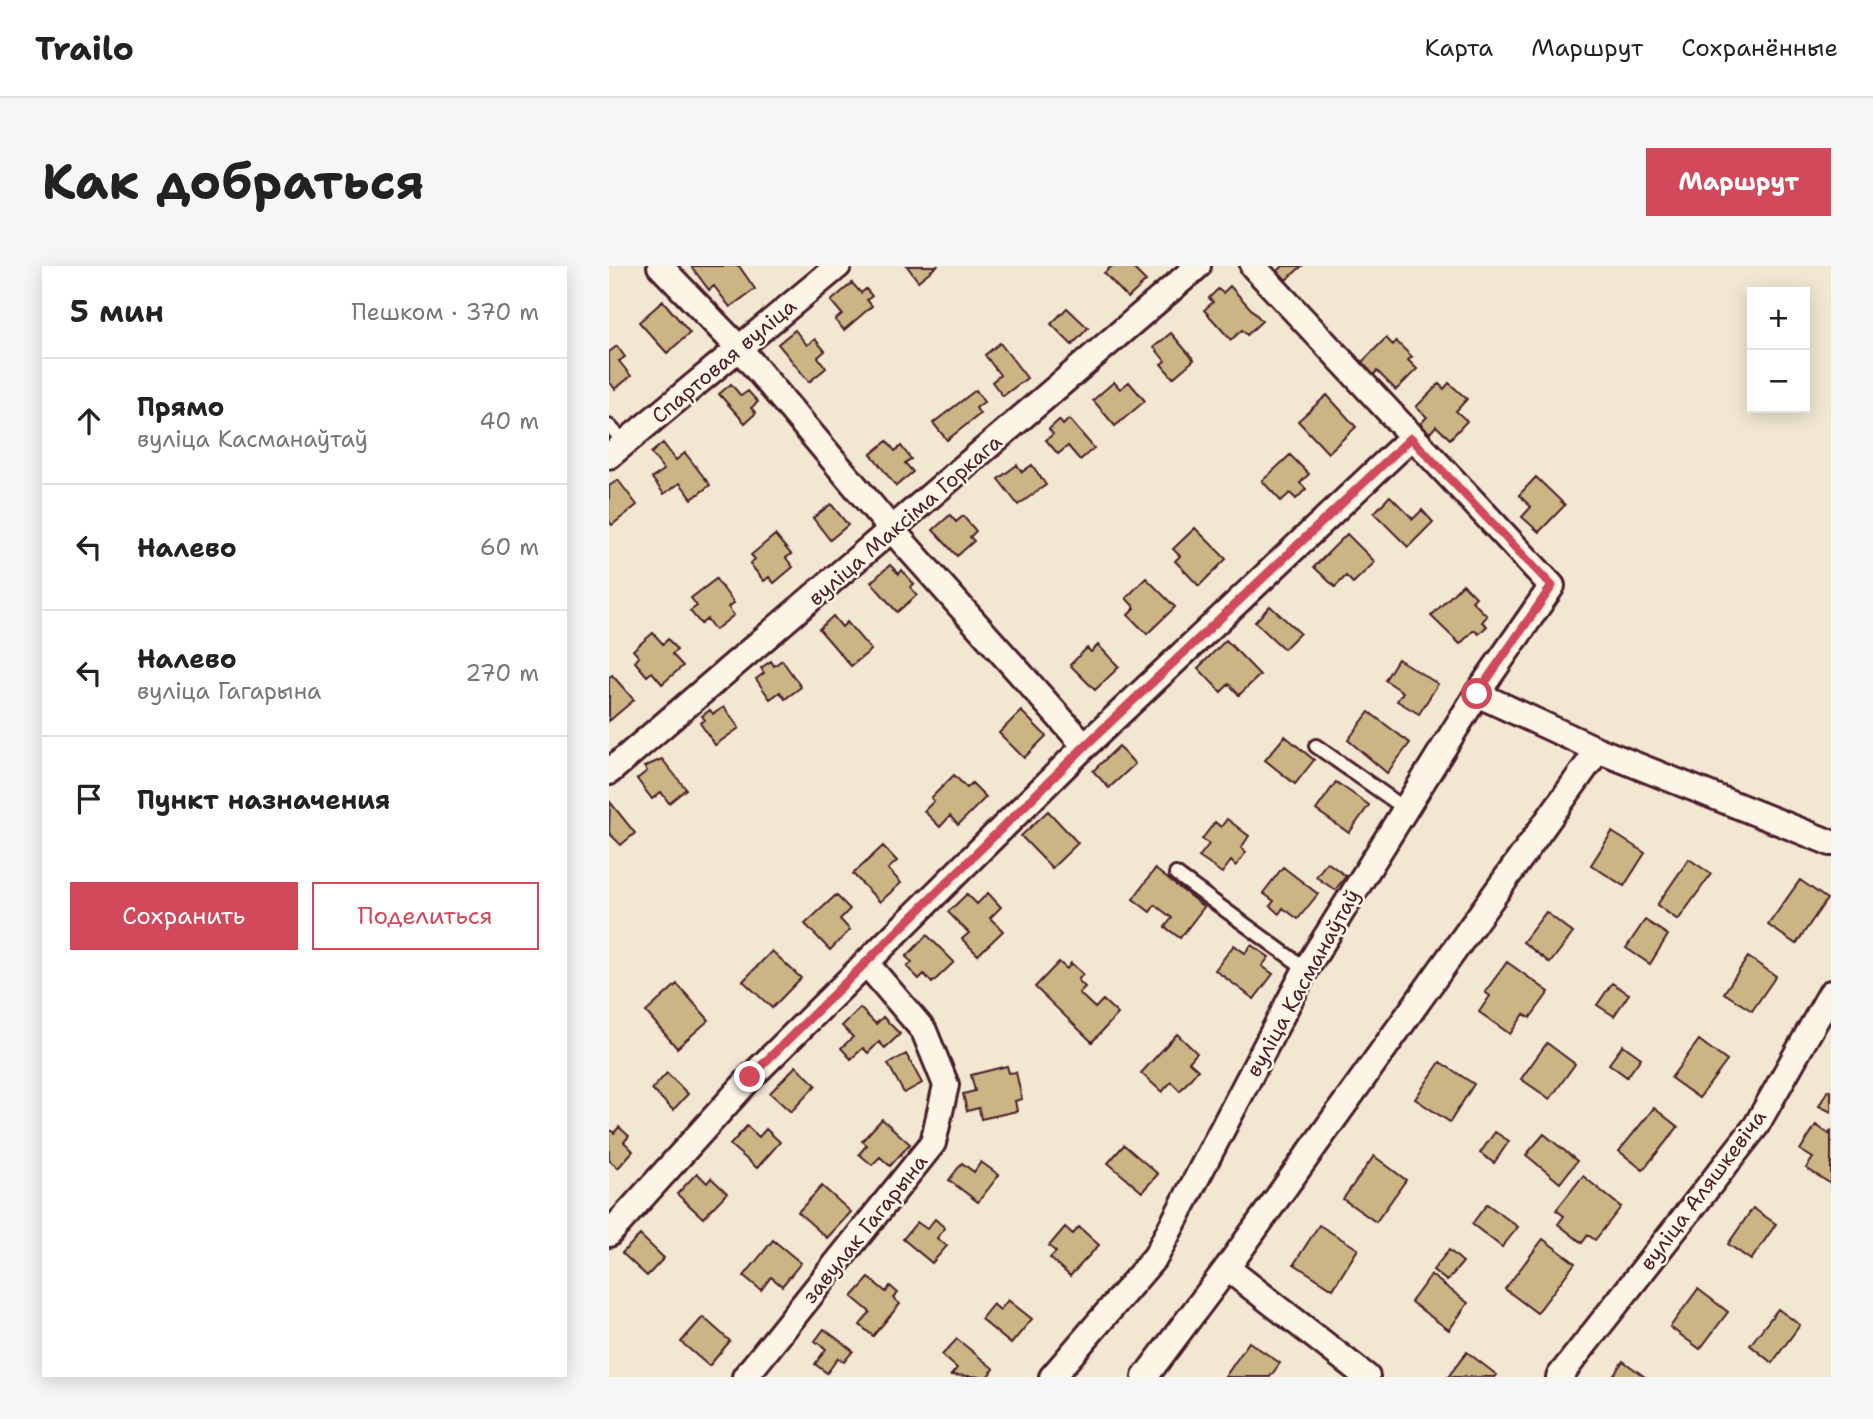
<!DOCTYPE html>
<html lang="ru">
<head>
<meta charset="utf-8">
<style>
  :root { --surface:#fff; --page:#f6f6f6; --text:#222; --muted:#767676; --line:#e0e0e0; --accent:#d1495b }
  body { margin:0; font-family:"Shantell Sans",sans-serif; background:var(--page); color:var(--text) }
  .controls { position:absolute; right:21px; top:21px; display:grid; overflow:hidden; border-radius:0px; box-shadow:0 4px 18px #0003 }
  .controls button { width:63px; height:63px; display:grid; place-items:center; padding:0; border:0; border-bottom:2px solid var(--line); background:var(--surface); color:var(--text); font:35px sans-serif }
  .stop { position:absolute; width:21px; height:21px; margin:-16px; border:5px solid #d1495b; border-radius:50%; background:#fff }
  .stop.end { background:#d1495b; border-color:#fff; box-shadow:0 2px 7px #0008 }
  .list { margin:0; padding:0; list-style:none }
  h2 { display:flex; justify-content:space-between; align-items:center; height:91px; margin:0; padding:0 28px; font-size:30px }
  h2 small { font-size:23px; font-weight:400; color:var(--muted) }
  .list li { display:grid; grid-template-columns:46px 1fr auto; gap:21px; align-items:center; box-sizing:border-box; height:126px; padding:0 28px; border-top:2px solid var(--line) }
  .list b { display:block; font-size:26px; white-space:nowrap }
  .list p { margin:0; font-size:23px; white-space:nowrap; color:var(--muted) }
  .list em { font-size:23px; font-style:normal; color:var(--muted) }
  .actions { display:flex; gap:14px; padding:21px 28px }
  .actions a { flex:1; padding:16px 0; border:2px solid var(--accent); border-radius:0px; text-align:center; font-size:24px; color:var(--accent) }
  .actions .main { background:var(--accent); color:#fff }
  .icon { flex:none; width:38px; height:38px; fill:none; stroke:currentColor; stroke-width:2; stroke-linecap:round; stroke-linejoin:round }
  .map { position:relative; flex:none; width:1222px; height:1111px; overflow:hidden; border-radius:0px }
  header { display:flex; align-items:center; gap:42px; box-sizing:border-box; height:98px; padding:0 35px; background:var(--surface); border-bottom:2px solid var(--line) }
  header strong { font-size:33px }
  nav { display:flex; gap:38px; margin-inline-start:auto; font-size:24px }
  .intro { display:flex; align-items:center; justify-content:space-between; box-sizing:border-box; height:168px; padding:0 42px }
  h1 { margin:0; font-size:49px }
  .button { padding:18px 32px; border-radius:0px; background:var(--accent); color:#fff; font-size:24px; font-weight:700 }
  main { display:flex; gap:42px; padding:0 42px }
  aside { flex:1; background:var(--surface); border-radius:0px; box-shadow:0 4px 18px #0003 }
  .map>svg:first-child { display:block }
  .building { fill:#ccb584; stroke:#4a1f2b; stroke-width:2 }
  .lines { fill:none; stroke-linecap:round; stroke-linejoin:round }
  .lane-casing { stroke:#4a1f2b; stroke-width:18 }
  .street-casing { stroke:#4a1f2b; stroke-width:30 }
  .lane { stroke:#fcf5e5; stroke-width:12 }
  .street { stroke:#fcf5e5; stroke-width:24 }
  .route { stroke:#d1495b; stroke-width:9 }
  .labels { text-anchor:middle; stroke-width:5; stroke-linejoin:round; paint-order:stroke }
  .street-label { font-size:21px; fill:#4a1f2b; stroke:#fcf5e5 }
</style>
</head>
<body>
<header>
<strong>Trailo</strong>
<nav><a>Карта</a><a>Маршрут</a><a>Сохранённые</a></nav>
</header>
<div class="intro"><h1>Как добраться</h1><a class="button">Маршрут</a></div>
<main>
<aside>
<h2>5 мин<small>Пешком · 370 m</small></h2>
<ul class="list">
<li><svg class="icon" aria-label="ahead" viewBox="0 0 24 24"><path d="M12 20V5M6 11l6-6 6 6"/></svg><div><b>Прямо</b><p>вуліца Касманаўтаў</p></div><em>40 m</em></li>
<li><svg class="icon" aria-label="left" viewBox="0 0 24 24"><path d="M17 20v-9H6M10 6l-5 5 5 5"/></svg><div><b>Налево</b></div><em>60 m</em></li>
<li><svg class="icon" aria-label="left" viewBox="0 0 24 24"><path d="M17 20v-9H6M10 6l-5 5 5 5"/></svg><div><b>Налево</b><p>вуліца Гагарына</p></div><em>270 m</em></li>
<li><svg class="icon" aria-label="arrive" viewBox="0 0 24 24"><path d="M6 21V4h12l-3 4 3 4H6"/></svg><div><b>Пункт назначения</b></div></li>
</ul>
<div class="actions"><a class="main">Сохранить</a><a>Поделиться</a></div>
</aside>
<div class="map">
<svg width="1222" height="1111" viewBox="0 0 1222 1111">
  <rect width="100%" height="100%" fill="#f2e8d2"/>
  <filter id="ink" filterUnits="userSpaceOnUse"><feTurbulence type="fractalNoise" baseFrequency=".0143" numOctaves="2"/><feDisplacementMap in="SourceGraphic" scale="14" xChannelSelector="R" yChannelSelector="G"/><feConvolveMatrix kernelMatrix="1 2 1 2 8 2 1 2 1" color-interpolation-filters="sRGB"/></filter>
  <g filter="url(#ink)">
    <!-- building -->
    <path class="building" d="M82 0H130L146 23 121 41 105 20 100 24Z
      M298 0H328L309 15Z
      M503 0H522L537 15 519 32 495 7Z
      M674 0H673H693L677 14 669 5Z
      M243 17 252 27 257 23 263 30 258 34 263 40 235 64 226 54 233 48 222 35Z
      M621 20 653 55 638 69 633 64 622 74 595 44 604 36 600 32 609 23 614 27Z
      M54 35 81 67 58 87 30 56Z
      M458 42 479 62 463 79 442 58Z
      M186 64 198 79 206 73 216 85 209 91 217 102 200 116 169 78Z
      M562 67 585 94 564 112 552 98 556 95 545 81Z
      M777 72 784 79 787 75 803 91 799 94 808 103 787 124 768 105 762 112 750 99Z
      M391 77 418 112 394 130 383 116 391 109 376 89Z
      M8 80 16 91 10 95 22 110 6 123 0 115V86Z
      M505 116 511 123 520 116 536 135 506 160 484 134Z
      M840 117 858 133 847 145 858 155 841 173 827 160 821 167 811 158 818 151 807 141 830 118 835 123Z
      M122 118 132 130 139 125 149 136 142 142 147 147 136 157 110 128Z
      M367 124 375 136 367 142 371 148 338 174 324 157Z
      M718 129 747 161 719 187 689 155Z
      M460 153 485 182 471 194 459 180 449 188 437 174 444 168 440 163 450 154 454 159Z
      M278 175 286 185 292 180 302 193 296 197 304 206 287 220 262 188Z
      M54 177 67 194 76 187 101 219 83 233 71 217 55 228 43 212 55 204 42 187Z
      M681 189 700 208 691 217 697 223 687 233 681 227 672 235 653 215Z
      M408 199 413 206 423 199 437 219 409 239 389 213Z
      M927 211 956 239 930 266 913 251 922 241 910 229Z
      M9 214 28 239 3 259 0 255V220Z
      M781 230 804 253 813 244 824 256 799 281 765 247Z
      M222 238 239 259 221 274 204 252Z
      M341 249 347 256 354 250 367 265 361 271 365 275 348 290 324 264Z
      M586 262 617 293 590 320 566 295 571 290 564 283Z
      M738 268 766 296 744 317 737 310 726 321 705 301Z
      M166 269 182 288 177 292 184 301 165 317 160 311 155 315 141 298 146 293 142 289Z
      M281 299 290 308 293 304 305 318 301 321 308 329 288 346 262 316Z
      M537 312 566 341 538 368 519 349 526 342 517 332Z
      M107 313 125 337 119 341 125 349 106 364 98 353 92 358 81 345 88 340 82 332Z
      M854 318 867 331 863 335 878 350 873 356 878 360 870 368 865 364 851 378 822 350Z
      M661 340 691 367 675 383 646 356Z
      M224 350 233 361 238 356 262 384 242 400 210 363Z
      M44 367 54 378 59 373 68 384 63 388 74 400 53 418 43 406 38 410 26 396 30 391 24 384Z
      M617 374 651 409 630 429 620 418 612 426 589 402Z
      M489 379 510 401 486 424 461 399 478 382 482 386Z
      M789 393 829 418 810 448 788 435 794 426 776 414Z
      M173 394 192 421 176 433 171 426 161 433 147 413 155 407 152 402 162 395 165 400Z
      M3 409 25 434 0 455V411Z
      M115 441 130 462 106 479 91 457 96 454 93 450 101 444 104 448Z
      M412 445 437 470 415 492 390 467Z
      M760 446 801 477 778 507 739 474Z
      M676 470 705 494 686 518 656 494Z
      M510 480 526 498 500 522 484 505Z
      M53 493 77 523 60 537 52 526 43 533 28 513 38 505 35 501Z
      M345 509 358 522 363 517 377 531 349 559 341 550 331 561 315 545 325 535 322 532Z
      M727 516 760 539 740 567 707 544Z
      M1 536 26 567 12 579 0 567Z
      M439 545 469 577 443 602 412 570Z
      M618 553 640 570 632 582 637 586 627 600 622 595 613 607 590 591 600 578 593 573 606 556 612 561Z
      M1003 566 1036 587 1015 620 982 599Z
      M274 580 288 595 279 603 292 617 271 636 244 608Z
      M1080 593 1102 608 1069 654 1048 639Z
      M718 596 737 610 726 624 707 611Z
      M674 601 709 628 689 653 674 642 670 648 661 640 665 635 654 627Z
      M546 603 595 641 571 672 556 661 563 652 546 639 541 646 524 633Z
      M1191 614 1218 633 1187 678 1159 659Z
      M379 627 392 641 381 652 394 665 369 689 353 673 360 667 339 646 358 628 368 638Z
      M227 629 241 643 231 653 241 664 221 684 196 658Z
      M937 646 964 667 941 697 914 676Z
      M1036 654 1059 669 1041 698 1017 682Z
      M318 669 345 696 323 717 315 708 310 713 298 701 303 696 297 691Z
      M625 679 636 687 642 679 660 691 653 700 664 708 645 733 606 704Z
      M163 685 192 712 163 742 134 715Z
      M1139 691 1167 710 1143 745 1115 727Z
      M450 696 458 703 462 697 474 708 469 714 476 721 470 727 486 742 494 734 509 748 483 776 426 721Z
      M898 696 940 726 921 752 915 748 901 768 870 746 881 730 876 726Z
      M1003 717 1020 728 1005 750 988 739Z
      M68 718 100 754 68 782 37 746Z
      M251 742 267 758 274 751 291 768 276 782 270 776 259 787 254 782 242 793 232 782 244 771 233 760Z
      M568 768 588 787 580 796 589 804 571 825 562 816 553 826 532 807Z
      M1090 774 1118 795 1090 832 1062 812Z
      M938 777 966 798 941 833 912 813Z
      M1014 779 1032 792 1018 811 1000 798Z
      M297 788 313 817 295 827 279 798Z
      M831 796 865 818 841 856 806 833Z
      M187 800 207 819 182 846 161 827Z
      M398 800 400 807 407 806 413 833 406 835 408 845 372 853 370 842 358 845 354 828 366 825 362 809Z
      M58 807 79 828 64 844 43 823Z
      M1219 824 1222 825V846L1210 840Z
      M1045 842 1069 861 1034 904 1010 885Z
      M273 853 301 878 281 900 271 891 263 899 250 888 258 879 253 875Z
      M1207 859 1220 868 1222 864V918L1197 902 1204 892 1191 884Z
      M138 860 150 871 157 863 171 876 148 902 121 879Z
      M10 861 20 870 15 876 24 885 9 902 0 894V863L5 867Z
      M886 866 900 875 885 897 871 887Z
      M935 868 968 895 951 917 917 889Z
      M515 879 549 908 533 926 499 897Z
      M765 890 797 914 767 956 734 933Z
      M372 896 390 909 369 936 340 914 353 897 365 906Z
      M88 907 98 917 102 912 118 927 94 952 68 928Z
      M974 910 1012 941 986 974 979 969 973 977 949 958 955 950 947 944Z
      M213 920 242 946 218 972 189 946Z
      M878 938 909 961 893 981 863 958Z
      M1144 942 1167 958 1142 994 1119 978Z
      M326 953 336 962 328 972 338 980 323 997 294 973 308 956 318 963Z
      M710 959 749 983 724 1023 685 998Z
      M456 961 464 968 470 961 490 979 461 1010 441 992 447 986 440 980Z
      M31 969 55 992 38 1010 13 987Z
      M934 973 966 997 928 1047 896 1023Z
      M164 974 192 997 173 1020 162 1011 152 1024 135 1010Z
      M840 984 854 996 838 1015 824 1004Z
      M822 1009 859 1037 840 1064 802 1036Z
      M260 1012 277 1026 281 1020 289 1027 284 1032 291 1038 264 1070 251 1059 261 1046 243 1031Z
      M1089 1023 1119 1046 1091 1083 1061 1061Z
      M399 1034 423 1053 402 1078 372 1053 384 1038 391 1044Z
      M1169 1043 1191 1059 1163 1097 1141 1079Z
      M94 1051 121 1075 100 1100 72 1076Z
      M215 1063 244 1085 235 1096 229 1092 218 1107 206 1098 217 1083 206 1075Z
      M348 1073 385 1103 378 1111 342 1109 348 1102 333 1089Z
      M640 1076 671 1097 661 1111H616Z
      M858 1086 888 1109 886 1111H839Z
      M1014 1095 1036 1111H1003Z"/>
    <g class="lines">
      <!-- lane casing -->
      <g class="lane-casing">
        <path id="lane" d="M0 160 12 172
          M707 480 788 537
          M567 608 697 703"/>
      </g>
      <!-- street casing -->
      <g class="street-casing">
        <path id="street" d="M51 0 131 83 284 265 476 480
          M0 190 229 0
          M868 428 989 484 1222 577
          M0 506 589 0
          M0 968 141 812 476 480 802 172
          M618 1002 758 1111
          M136 1111 324 877 337 819 315 765 257 697
          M443 1111 547 990 697 703 868 428 943 320 644 0
          M536 1111 618 1002 989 484
          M950 1111 1147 860 1222 727"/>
      </g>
      <!-- lane -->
      <use href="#lane" class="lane"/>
      <!-- street -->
      <use href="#street" class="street"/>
    </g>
  </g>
  <g class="lines" filter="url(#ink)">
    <!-- route -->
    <path class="route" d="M141 811 476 480 802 172 943 320 868 428"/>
  </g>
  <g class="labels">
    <!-- street labels -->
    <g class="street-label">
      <text transform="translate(115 95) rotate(-40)" y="7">Спартовая вуліца</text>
      <text transform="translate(296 254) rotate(-41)" y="7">вуліца Максіма Горкага</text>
      <text transform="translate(694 717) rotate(-61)" y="7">вуліца Касманаўтаў</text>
      <text transform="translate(1094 924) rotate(-53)" y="7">вуліца Аляшкевіча</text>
      <text transform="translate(256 963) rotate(-51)" y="7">завулак Гагарына</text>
    </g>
  </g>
</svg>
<div class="controls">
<button>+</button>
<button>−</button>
</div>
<div class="stop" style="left:868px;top:428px"></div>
<div class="stop end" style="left:141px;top:811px"></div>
</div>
</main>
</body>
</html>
